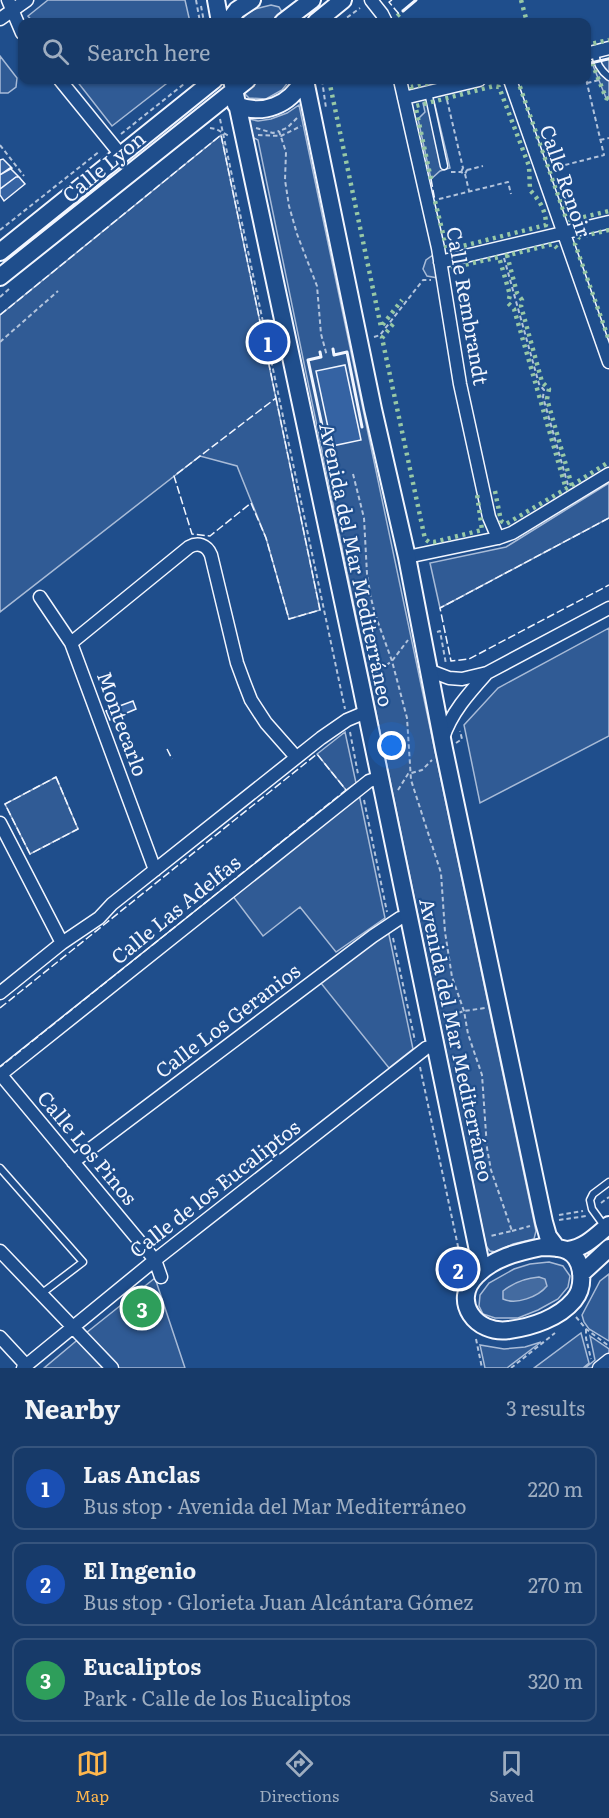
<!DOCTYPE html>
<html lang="en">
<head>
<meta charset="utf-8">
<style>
  :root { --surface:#173a69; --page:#20416f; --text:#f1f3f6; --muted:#9eadc0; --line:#36547d; --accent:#ffb74d }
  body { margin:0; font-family:Literata,serif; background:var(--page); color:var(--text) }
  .you { position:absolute; left:392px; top:746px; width:21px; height:21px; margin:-15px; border:4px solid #fff; border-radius:50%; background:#1a73e8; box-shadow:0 0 0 9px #1a73e833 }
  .badge { display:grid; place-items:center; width:39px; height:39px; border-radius:50%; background:var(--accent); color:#fff; font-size:20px; font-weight:700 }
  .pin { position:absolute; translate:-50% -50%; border:3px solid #fff; box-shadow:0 2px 6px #0006 }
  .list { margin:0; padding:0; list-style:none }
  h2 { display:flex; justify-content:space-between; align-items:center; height:78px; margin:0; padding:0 24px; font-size:26px }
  h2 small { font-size:20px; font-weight:400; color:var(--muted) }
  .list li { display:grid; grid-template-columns:39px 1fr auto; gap:18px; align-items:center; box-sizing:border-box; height:84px; margin:0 12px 12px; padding:0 12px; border:2px solid var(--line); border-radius:12px }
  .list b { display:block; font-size:22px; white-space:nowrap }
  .list p { margin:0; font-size:20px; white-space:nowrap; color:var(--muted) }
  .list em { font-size:20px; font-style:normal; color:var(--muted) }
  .icon { flex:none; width:33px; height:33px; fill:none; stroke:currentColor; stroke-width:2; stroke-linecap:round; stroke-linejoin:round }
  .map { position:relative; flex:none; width:609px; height:1368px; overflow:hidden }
  .search { position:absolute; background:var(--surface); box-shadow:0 2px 4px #0004; left:18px; right:18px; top:18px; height:66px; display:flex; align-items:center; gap:15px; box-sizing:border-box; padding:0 21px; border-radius:12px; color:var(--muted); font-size:22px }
  .sheet { height:366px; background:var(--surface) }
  nav { display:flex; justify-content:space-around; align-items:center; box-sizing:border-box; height:84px; border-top:2px solid var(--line); background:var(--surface); font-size:16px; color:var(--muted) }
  nav a { display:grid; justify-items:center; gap:3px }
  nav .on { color:var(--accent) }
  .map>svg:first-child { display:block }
  .built { fill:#305b95; stroke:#a8bbd7; stroke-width:1.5 }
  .water { fill:#446ba0; stroke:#a8bbd7; stroke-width:1.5 }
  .building { fill:#3563a3; stroke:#f2f6ff; stroke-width:1.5 }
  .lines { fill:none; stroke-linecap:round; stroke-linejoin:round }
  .lane-casing { stroke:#f2f6ff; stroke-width:9 }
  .street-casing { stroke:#f2f6ff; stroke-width:15 }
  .secondary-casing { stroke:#f2f6ff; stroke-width:20 }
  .path { stroke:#b3c4dc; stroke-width:2; stroke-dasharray:4.5 3; stroke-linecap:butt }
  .lane { stroke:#1f4e8c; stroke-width:6 }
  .street { stroke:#1f4e8c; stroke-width:12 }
  .secondary { stroke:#1f4e8c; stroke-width:16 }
  .hedge { stroke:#97c8a6; stroke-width:4.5; stroke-dasharray:3 4.5; stroke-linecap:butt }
  .fence { stroke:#f2f6ff; stroke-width:1.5; stroke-dasharray:8 3; stroke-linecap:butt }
  .wall { stroke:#f2f6ff; stroke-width:3 }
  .labels { text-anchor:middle; stroke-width:4.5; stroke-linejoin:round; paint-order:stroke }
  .street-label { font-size:20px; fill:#f2f6ff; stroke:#1f4e8c }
</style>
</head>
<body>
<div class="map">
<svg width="609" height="1368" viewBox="0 0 609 1368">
  <rect width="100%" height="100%" fill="#1f4e8c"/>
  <!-- built -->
  <path class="built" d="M48 0H185L190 22H33L28 16Z
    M271 5 279 7 282 12 281 17 274 22H239L248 13 255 9Z
    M0 56 17 78 16 87 8 93H0Z
    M609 59V99L606 98 592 63Z
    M76 80H171L112 126Z
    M255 80H290L282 90 266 99 249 98 243 92 244 89Z
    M434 101 450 168 440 171 431 179 418 119 425 112 423 103Z
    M299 105 536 1231 534 1239 513 1244 496 1252 490 1251 486 1246 258 140 252 137 249 119 258 121 271 119 287 113Z
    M221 135 320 610 289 619 266 538 237 466 200 456 0 612V315Z
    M433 255 438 278 427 276 423 269 426 260Z
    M609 483V518L440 608 430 563 506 547Z
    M609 628V736L480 803 464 725 498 688Z
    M345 732 356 783 346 790 317 754Z
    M56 777 78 829 30 854 5 804Z
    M359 794 385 918 336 952 300 907 263 936 232 895Z
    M388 930 413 1049 389 1068 320 982Z
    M549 1262 563 1266 570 1276 568 1287 558 1299 538 1310 518 1318H495L483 1314 479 1306 480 1295 489 1283 514 1269 530 1264Z
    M609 1274V1341L589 1329 584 1322 582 1315 600 1281Z
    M155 1278 185 1368H44L81 1337Z
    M581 1333 589 1363 583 1368H534Z
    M590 1336 609 1349V1368H585L595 1360Z
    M541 1342 507 1368H485L480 1345 504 1349 525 1347Z"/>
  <!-- water -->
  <path class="water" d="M539 1277 545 1279 547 1286C538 1297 516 1305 503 1299V1291C513 1283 526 1278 539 1277Z"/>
  <!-- building -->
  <path class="building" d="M3 159 12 168 0 175V160Z
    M10 168 19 177H16L0 189V175Z
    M16 177H19L25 184 4 201 0 195V189Z
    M345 365 361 440 332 446 316 371Z
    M133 701 136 709 110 720 106 711Z"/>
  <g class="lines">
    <!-- lane casing -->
    <g class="lane-casing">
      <path id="lane" d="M595 52C596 63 600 70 609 77
        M428 92 444 166
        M0 1168 83 1262 41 1294
        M605 1227 592 1209 590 1200 593 1194 609 1182"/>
    </g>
    <!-- street casing -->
    <g class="street-casing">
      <path id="street" d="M8 0 22 33
        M371 0 382 14 386 22
        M0 19 27 0
        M586 54 609 48
        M60 80 121 155
        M400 80 438 248 460 384 489 517 498 538
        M510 80 609 362
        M404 98 479 80
        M440 262 609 222
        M407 557 498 538 512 533 609 474
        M40 597 71 643 155 870
        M71 643 189 547C198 542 207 545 211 555L237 663 244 682 251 700 266 723 296 757
        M428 670 449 678 462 679 487 673 609 608
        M443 738C451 713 469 693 486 674
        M0 823 62 943
        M0 993 62 943 99 918 112 904 321 738 347 720 366 712
        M0 1075 369 781 379 778
        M1 1075 155 1260 161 1277
        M73 1162 373 936 400 918 409 916
        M0 1251 112 1368
        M0 1337 26 1365
        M23 1368 155 1260 426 1048 436 1046
        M599 1368 609 1360"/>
    </g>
    <!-- secondary casing -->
    <g class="secondary-casing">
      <path id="secondary" d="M216 0 220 22
        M228 22 237 10 252 0
        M283 22 312 0
        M316 22 343 0
        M232 80 360 681 482 1270
        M305 80 373 409 407 557 444 749 544 1222 548 1236 557 1248
        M236 105C263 116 290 105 303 80
        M0 252 214 80
        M0 277 247 80
        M542 1247C550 1247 561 1247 568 1251 584 1259 585 1287 574 1300 559 1318 532 1327 509 1330 476 1335 451 1301 476 1276 493 1258 518 1252 542 1247Z
        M568 1250C585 1248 597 1235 609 1225
        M581 1274 609 1248"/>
    </g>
    <!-- path -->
    <path class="path" d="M196 0 200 22
      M201 6 204 22
      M341 22 360 8
      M322 80 326 108
      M587 83 599 80
      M447 100 463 168
      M297 118 287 128 279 131 286 152 285 180 289 206 297 234 317 286 321 334 327 356
      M220 119 345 709
      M210 128 216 129 229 136
      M256 128 273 133 279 131
      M121 134 189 80
      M258 135 281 136 301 126
      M600 140 609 138
      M0 145 24 176
      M565 165 604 155 586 79
      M467 170 483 166
      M451 172H461L465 174 467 170 463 168 461 172
      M465 174 469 191
      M439 199 508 182 511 194
      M0 230 100 151
      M504 258 539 384 544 390 543 397 568 485
      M0 297 9 289
      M374 337 380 335 423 280H431
      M0 342 58 291
      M353 474 364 518 367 574 371 598 375 614 392 661 407 718 411 780 441 873 445 932 452 977 464 1011 468 1034 482 1075 487 1148 491 1170 512 1231 490 1236
      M437 632 440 631 446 664
      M374 674 392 661 408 640
      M350 732 358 774
      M456 743 462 739 460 731
      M398 790 408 774 422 770 432 760
      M364 800 387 912
      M393 938 415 1041
      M444 1018 464 1011 485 1008
      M420 1067 463 1270
      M601 1203 609 1197
      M559 1215 583 1211
      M559 1220 586 1216
      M512 1231 530 1226
      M576 1317 586 1329 609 1346
      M586 1329V1338L591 1359
      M476 1339 482 1368
      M511 1368 555 1333"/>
    <!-- lane -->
    <use href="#lane" class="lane"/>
    <!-- street -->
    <use href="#street" class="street"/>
    <!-- secondary -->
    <use href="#secondary" class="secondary"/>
    <!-- hedge -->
    <path class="hedge" d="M521 0 527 22
      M395 22 394 19 403 11
      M586 45 609 40
      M608 59H609
      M592 63 606 98 609 99
      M329 80 381 327 402 300
      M407 80 411 87 442 80
      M522 80 519 84 566 218 571 220 609 211
      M431 179 416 109V106L494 86 499 87 529 166 530 190C539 200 546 210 546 225L447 250 435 201
      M609 230 579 237 575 244 609 340
      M507 255 517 293 522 300 521 306 542 382 549 389 547 399 572 486
      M505 256 553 244 557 248
      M451 268 499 257 510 295 508 303 514 309 566 489
      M393 324 382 338 425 539 429 542H434L482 530 477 494
      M495 491 501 521 506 524 569 487 609 462"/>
    <!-- fence -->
    <path class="fence" d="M392 0 389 2 399 14
      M431 179 435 201
      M0 315 221 135 276 398
      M276 398 320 610 289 619 266 538 251 503 210 536 192 534 174 476Z
      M609 518 440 608 451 661 469 659 609 585
      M167 749 172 759
      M56 777 78 829 30 854 5 804Z
      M0 1008 317 754 346 790 0 1067"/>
    <!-- wall -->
    <path class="wall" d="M403 11 416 0
      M586 64 608 59
      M333 349 334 355 347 352 362 427
      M320 352 321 357 308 360 324 435"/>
  </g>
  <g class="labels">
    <!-- street labels -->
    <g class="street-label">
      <text transform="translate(104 167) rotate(-39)" y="7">Calle Lyon</text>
      <text transform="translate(565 181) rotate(71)" y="7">Calle Renoir</text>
      <text transform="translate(467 306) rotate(80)" y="7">Calle Rembrandt</text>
      <text transform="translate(356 565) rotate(78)" y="7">Avenida del Mar Mediterráneo</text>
      <text transform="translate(122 724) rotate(70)" y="7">Montecarlo</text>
      <text transform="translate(176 910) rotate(-39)" y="7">Calle Las Adelfas</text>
      <text transform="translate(228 1021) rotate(-37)" y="7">Calle Los Geranios</text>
      <text transform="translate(456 1040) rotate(78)" y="7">Avenida del Mar Mediterráneo</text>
      <text transform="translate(87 1148) rotate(50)" y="7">Calle Los Pinos</text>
      <text transform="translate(215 1189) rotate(-38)" y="7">Calle de los Eucaliptos</text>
    </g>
  </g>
</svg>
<div class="you"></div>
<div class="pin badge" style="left:268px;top:342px;background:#1a4fb4">1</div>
<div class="pin badge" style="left:458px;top:1269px;background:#1a4fb4">2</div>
<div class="pin badge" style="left:142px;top:1308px;background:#2e9e5b">3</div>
<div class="search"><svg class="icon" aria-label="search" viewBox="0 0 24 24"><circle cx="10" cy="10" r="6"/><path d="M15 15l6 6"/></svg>Search here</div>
</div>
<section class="sheet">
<h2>Nearby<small>3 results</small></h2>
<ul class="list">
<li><span class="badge" style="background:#1a4fb4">1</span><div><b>Las Anclas</b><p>Bus stop · Avenida del Mar Mediterráneo</p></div><em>220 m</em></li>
<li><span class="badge" style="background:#1a4fb4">2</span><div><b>El Ingenio</b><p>Bus stop · Glorieta Juan Alcántara Gómez</p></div><em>270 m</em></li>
<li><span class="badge" style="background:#2e9e5b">3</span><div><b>Eucaliptos</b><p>Park · Calle de los Eucaliptos</p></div><em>320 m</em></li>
</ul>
</section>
<nav>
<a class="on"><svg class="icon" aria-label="map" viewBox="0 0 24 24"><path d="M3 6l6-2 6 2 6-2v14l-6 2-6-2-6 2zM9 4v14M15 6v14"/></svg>Map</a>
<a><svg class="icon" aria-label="directions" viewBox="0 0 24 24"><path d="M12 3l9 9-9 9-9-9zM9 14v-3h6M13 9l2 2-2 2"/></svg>Directions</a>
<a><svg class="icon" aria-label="saved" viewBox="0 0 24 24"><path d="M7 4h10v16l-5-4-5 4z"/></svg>Saved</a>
</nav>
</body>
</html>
